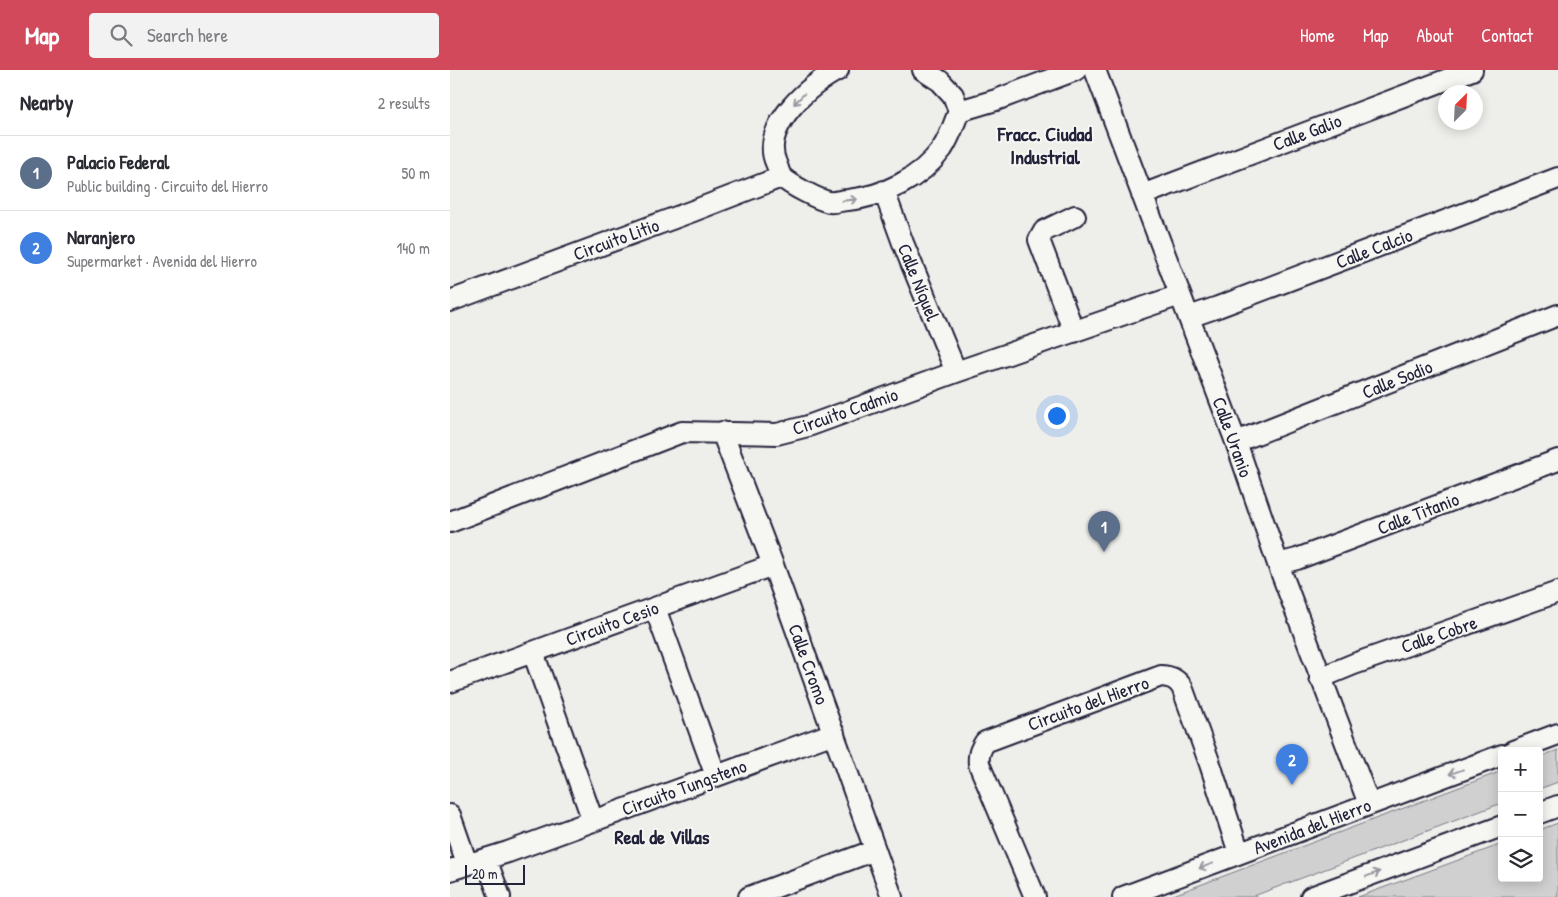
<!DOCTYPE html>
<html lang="en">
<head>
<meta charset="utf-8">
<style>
  :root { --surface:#fff; --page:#f2f2f3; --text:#2b2b33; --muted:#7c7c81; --line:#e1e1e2; --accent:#d1495b }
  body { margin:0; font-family:"Patrick Hand",sans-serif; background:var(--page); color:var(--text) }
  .controls { position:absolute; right:15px; bottom:15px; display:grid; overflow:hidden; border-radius:5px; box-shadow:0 2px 12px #0003 }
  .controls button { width:45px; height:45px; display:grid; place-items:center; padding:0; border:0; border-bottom:1px solid var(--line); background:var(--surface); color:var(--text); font:25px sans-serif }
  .compass { position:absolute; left:988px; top:15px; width:45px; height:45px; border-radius:50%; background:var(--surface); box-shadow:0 2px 12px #0003; rotate:24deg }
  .scale { position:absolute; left:15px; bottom:12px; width:60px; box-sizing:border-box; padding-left:5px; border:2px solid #22223b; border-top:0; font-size:14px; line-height:18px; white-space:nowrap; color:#22223b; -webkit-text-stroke:4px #f6f6f2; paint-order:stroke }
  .you { position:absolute; left:606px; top:345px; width:18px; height:18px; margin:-12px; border:4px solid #fff; border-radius:50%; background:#1a73e8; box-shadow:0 0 0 8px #1a73e833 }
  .badge { display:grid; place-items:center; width:32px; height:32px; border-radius:50%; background:var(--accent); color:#fff; font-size:16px; font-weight:700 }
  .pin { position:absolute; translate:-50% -41px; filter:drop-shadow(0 1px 2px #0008) }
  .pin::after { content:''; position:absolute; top:26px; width:18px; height:15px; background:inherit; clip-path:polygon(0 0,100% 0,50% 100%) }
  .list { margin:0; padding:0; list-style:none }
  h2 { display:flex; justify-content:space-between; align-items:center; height:65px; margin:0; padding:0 20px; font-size:21px }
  h2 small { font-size:16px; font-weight:400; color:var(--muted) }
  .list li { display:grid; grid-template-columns:32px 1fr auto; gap:15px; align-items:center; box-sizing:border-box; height:75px; padding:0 20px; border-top:1px solid var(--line) }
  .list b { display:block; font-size:19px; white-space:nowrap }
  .list p { margin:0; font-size:16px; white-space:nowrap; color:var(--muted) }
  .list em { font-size:16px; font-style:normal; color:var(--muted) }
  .icon { flex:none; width:28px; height:28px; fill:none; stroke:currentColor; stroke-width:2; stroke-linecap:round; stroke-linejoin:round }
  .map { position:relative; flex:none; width:1108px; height:827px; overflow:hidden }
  header { display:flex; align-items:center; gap:30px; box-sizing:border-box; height:70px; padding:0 25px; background:var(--accent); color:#fff }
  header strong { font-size:24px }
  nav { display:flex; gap:28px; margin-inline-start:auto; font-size:18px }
  .search { width:350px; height:45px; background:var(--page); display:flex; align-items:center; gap:12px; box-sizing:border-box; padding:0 18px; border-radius:5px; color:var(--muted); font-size:19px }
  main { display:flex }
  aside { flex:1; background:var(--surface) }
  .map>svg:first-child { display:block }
  .green { fill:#d0d0d1; stroke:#797986 }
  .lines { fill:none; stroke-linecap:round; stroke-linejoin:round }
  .minor-casing { stroke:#22223b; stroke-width:24 }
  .minor { stroke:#f6f6f2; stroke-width:20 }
  .oneway { stroke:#9797a0 }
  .labels { text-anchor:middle; stroke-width:4; stroke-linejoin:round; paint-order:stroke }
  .street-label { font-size:19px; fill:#22223b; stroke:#f6f6f2 }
  .neighbourhood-label { font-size:20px; font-weight:bold; fill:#22223b; stroke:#f6f6f2 }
</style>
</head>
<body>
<header>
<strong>Map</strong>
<div class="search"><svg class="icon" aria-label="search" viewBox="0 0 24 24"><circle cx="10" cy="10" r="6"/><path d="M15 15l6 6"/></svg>Search here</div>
<nav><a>Home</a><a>Map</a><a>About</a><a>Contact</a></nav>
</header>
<main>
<aside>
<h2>Nearby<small>2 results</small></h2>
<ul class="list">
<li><span class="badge" style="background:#5c6f8a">1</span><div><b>Palacio Federal</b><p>Public building · Circuito del Hierro</p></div><em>50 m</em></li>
<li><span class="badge" style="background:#3f7fe0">2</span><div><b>Naranjero</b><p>Supermarket · Avenida del Hierro</p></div><em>140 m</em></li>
</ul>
</aside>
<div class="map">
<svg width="1108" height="827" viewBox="0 0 1108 827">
  <rect width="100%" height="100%" fill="#eeeeeb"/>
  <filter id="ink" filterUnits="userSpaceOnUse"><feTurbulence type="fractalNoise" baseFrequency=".02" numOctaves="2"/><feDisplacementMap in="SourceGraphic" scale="10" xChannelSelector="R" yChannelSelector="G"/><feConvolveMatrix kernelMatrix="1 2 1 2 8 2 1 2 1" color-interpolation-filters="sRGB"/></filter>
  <g filter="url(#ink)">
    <!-- green -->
    <path class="green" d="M1108 680V712L1089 719V687Z
      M1052 701V733L801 827H718Z
      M1108 753V827H908L1052 774V808H1089V760Z"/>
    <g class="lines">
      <!-- minor casing -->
      <g class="minor-casing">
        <path id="minor" d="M388 0C360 14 310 57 326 93 328 97 329 104 332 107 340 115 369 130 379 132 385 133 392 130 398 130 434 126 470 109 492 79 500 67 504 54 509 41L503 25 490 11 473 0
          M645 0 786 372 828 494 919 734
          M509 41 546 30 626 0
          M434 121 453 173 506 302
          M692 125 1022 0
          M0 231 243 141 331 107
          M739 247 768 237 1108 108
          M624 262 589 170 594 161 625 146
          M272 362 323 495 442 827
          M786 372 1108 245
          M0 452 232 362 327 364 358 356 506 302 730 225
          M828 494 847 489 1108 390
          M205 538 266 706
          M83 582 143 751
          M870 608 904 594 1108 522
          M0 612 323 495
          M1063 681 1108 664
          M1089 743 1108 736
          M0 745 17 794
          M36 789 50 827
          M0 800 58 782 384 663
          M299 827 425 780
          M585 827 529 694C528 685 530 680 535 672L711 606C722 607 726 609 732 617L760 694 789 783
          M673 827 1052 685
          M861 827 1052 756"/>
      </g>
      <!-- minor -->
      <use href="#minor" class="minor"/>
    </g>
    <!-- one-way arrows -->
    <defs><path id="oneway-shaft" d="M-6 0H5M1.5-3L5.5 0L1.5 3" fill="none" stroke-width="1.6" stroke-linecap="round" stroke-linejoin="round" transform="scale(1.25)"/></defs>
    <g class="oneway">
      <use href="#oneway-shaft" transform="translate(349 29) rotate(134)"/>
      <use href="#oneway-shaft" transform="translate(400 130) rotate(-6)"/>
      <use href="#oneway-shaft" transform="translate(1006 702) rotate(160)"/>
      <use href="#oneway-shaft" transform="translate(756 796) rotate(160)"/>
      <use href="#oneway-shaft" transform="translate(923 804) rotate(-20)"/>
    </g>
  </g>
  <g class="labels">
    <!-- street labels -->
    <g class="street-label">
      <text transform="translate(857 62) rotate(-21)" y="7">Calle Galio</text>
      <text transform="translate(166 169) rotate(-20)" y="7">Circuito Litio</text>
      <text transform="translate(924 178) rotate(-21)" y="7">Calle Calcio</text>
      <text transform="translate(469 212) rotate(68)" y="7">Calle Níquel</text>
      <text transform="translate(947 309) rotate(-22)" y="7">Calle Sodio</text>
      <text transform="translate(395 341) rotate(-19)" y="7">Circuito Cadmio</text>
      <text transform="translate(783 367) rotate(70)" y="7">Calle Uranio</text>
      <text transform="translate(968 443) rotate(-21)" y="7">Calle Titanio</text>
      <text transform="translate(162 553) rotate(-20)" y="7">Circuito Cesio</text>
      <text transform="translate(989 564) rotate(-19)" y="7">Calle Cobre</text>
      <text transform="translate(359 594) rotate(70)" y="7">Calle Cromo</text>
      <text transform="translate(638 633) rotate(-20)" y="7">Circuito del Hierro</text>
      <text transform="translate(234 717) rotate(-20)" y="7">Circuito Tungsteno</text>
      <text transform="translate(862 756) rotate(-21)" y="7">Avenida del Hierro</text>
    </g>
    <!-- neighbourhood labels -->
    <g class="neighbourhood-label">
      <text x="595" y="71">Fracc. Ciudad<tspan x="595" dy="23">Industrial</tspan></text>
      <text x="212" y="774">Real de Villas</text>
    </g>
  </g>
</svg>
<div class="controls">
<button>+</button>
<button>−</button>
<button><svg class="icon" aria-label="layers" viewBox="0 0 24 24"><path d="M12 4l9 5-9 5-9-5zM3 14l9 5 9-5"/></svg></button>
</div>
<svg class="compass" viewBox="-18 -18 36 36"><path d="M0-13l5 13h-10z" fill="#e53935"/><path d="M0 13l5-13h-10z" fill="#7c7c81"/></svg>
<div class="scale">20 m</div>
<div class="you"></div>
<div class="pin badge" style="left:654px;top:482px;background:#5c6f8a">1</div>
<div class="pin badge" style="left:842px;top:715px;background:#3f7fe0">2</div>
</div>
</main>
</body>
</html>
